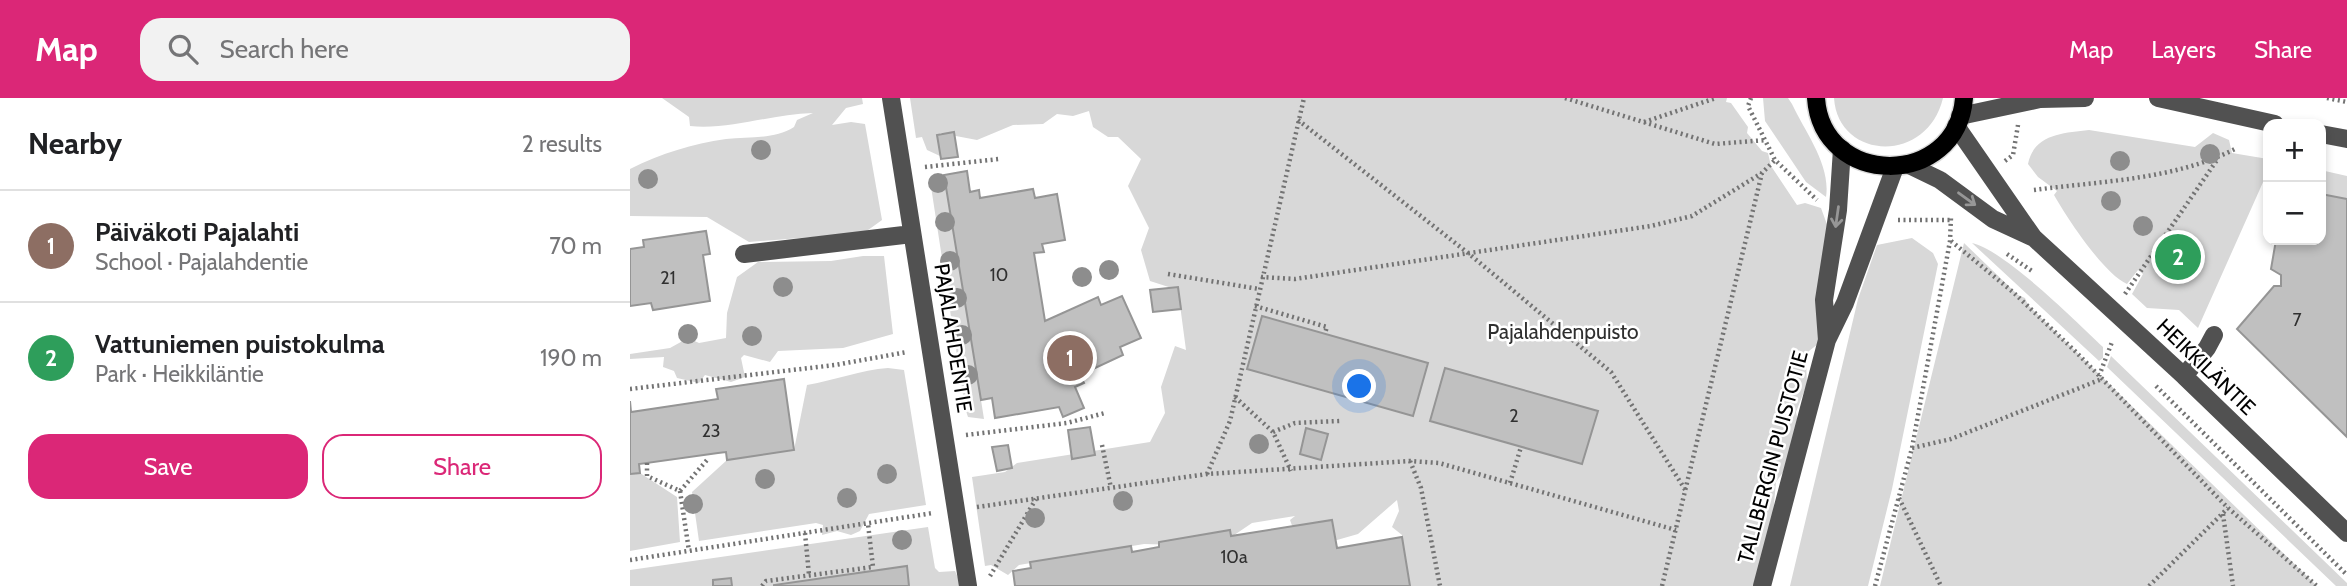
<!DOCTYPE html>
<html lang="en">
<head>
<meta charset="utf-8">
<style>
  :root { --surface:#fff; --page:#f2f2f2; --text:#202124; --muted:#757577; --line:#e0e0e0; --accent:#db2777 }
  body { margin:0; font-family:Cabin,sans-serif; background:var(--page); color:var(--text) }
  .controls { position:absolute; right:21px; top:21px; display:grid; overflow:hidden; border-radius:14px; box-shadow:0 4px 10px #0003 }
  .controls button { width:63px; height:63px; display:grid; place-items:center; padding:0; border:0; border-bottom:2px solid var(--line); background:var(--surface); color:var(--text); font:35px sans-serif }
  .you { position:absolute; left:730px; top:289px; width:24px; height:24px; margin:-18px; border:5px solid #fff; border-radius:50%; background:#1a73e8; box-shadow:0 0 0 10px #1a73e833 }
  .badge { display:grid; place-items:center; width:46px; height:46px; border-radius:50%; background:var(--accent); color:#fff; font-size:23px; font-weight:700 }
  .pin { position:absolute; translate:-50% -50%; border:4px solid #fff; box-shadow:0 2px 7px #0006 }
  .list { margin:0; padding:0; list-style:none }
  h2 { display:flex; justify-content:space-between; align-items:center; height:91px; margin:0; padding:0 28px; font-size:30px }
  h2 small { font-size:23px; font-weight:400; color:var(--muted) }
  .list li { display:grid; grid-template-columns:46px 1fr auto; gap:21px; align-items:center; box-sizing:border-box; height:112px; padding:0 28px; border-top:2px solid var(--line) }
  .list b { display:block; font-size:26px; white-space:nowrap }
  .list p { margin:0; font-size:23px; white-space:nowrap; color:var(--muted) }
  .list em { font-size:23px; font-style:normal; color:var(--muted) }
  .actions { display:flex; gap:14px; padding:21px 28px }
  .actions a { flex:1; padding:16px 0; border:2px solid var(--accent); border-radius:21px; text-align:center; font-size:24px; color:var(--accent) }
  .actions .main { background:var(--accent); color:#fff }
  .icon { flex:none; width:38px; height:38px; fill:none; stroke:currentColor; stroke-width:2; stroke-linecap:round; stroke-linejoin:round }
  .map { position:relative; flex:none; width:1717px; height:488px; overflow:hidden }
  header { display:flex; align-items:center; gap:42px; box-sizing:border-box; height:98px; padding:0 35px; background:var(--accent); color:#fff }
  header strong { font-size:33px }
  nav { display:flex; gap:38px; margin-inline-start:auto; font-size:24px }
  .search { width:490px; height:63px; background:var(--page); display:flex; align-items:center; gap:18px; box-sizing:border-box; padding:0 24px; border-radius:21px; color:var(--muted); font-size:26px }
  main { display:flex }
  aside { flex:1; background:var(--surface) }
  .map>svg:first-child { display:block }
  .green { fill:#d8d8d8 }
  .building { fill:#c0c0c0; stroke:#959595; stroke-width:2 }
  .lines { fill:none; stroke-linecap:round; stroke-linejoin:round }
  .major-casing { stroke:#dbdbdb; stroke-width:21 }
  .path { stroke:#737373; stroke-width:4.5; stroke-dasharray:2 3.5; stroke-linecap:butt }
  .minor { stroke:#515151; stroke-width:18 }
  .major { stroke:#000; stroke-width:18 }
  .tree { fill:#8d8d8d }
  .oneway { stroke:#979797 }
  .labels { text-anchor:middle; stroke-width:5; stroke-linejoin:round; paint-order:stroke }
  .number-label { font-size:18px; fill:#303030 }
  .park-label { font-size:21px; fill:#2f2f2f; stroke:#fff }
  .street-label { font-size:21px; fill:#000; stroke:#fff }
</style>
</head>
<body>
<header>
<strong>Map</strong>
<div class="search"><svg class="icon" aria-label="search" viewBox="0 0 24 24"><circle cx="10" cy="10" r="6"/><path d="M15 15l6 6"/></svg>Search here</div>
<nav><a>Map</a><a>Layers</a><a>Share</a></nav>
</header>
<main>
<aside>
<h2>Nearby<small>2 results</small></h2>
<ul class="list">
<li><span class="badge" style="background:#8d6e63">1</span><div><b>Päiväkoti Pajalahti</b><p>School · Pajalahdentie</p></div><em>70 m</em></li>
<li><span class="badge" style="background:#2e9e5b">2</span><div><b>Vattuniemen puistokulma</b><p>Park · Heikkiläntie</p></div><em>190 m</em></li>
</ul>
<div class="actions"><a class="main">Save</a><a>Share</a></div>
</aside>
<div class="map">
<svg width="1717" height="488" viewBox="0 0 1717 488">
  <rect width="100%" height="100%" fill="#fff"/>
  <!-- green -->
  <path class="green" d="M32 0H232L233 6 216 10 202 27 221 24 235 26 252 122 234 135 119 144 77 119 0 118V71C32 55 62 46 96 41 119 38 144 42 164 29L167 22 183 15C142 16 100 32 60 28L59 19Z
    M280 0H1097L1096 4 1101 5 1118 29 1117 35 1132 53 1138 55 1141 68 1167 107 1175 105 1191 110 1199 132 1192 243 1179 253 1176 263 1177 286 1166 314 1173 347 1146 384 1142 428 1130 488H779L772 437 762 429 769 413 767 402 728 436 686 448 664 433 660 422 665 418 622 425 588 448 514 446 389 467 378 477 361 467 355 468 342 379 375 374 387 365 520 344 535 315 531 289 545 248 556 252 548 192 520 183 511 152 519 130 498 88 511 61 488 39H478L463 29 459 13 443 18 427 16 413 26 383 27 347 42 310 35V58L297 52 292 39 286 40Z
    M1133 0H1158L1162 6C1175 34 1201 67 1196 99L1176 84 1135 23Z
    M1204 0H1313C1297 67 1208 62 1204 0Z
    M1459 32 1565 49 1583 35 1599 42 1602 55 1638 61V73L1568 230 1549 212 1517 210 1502 196 1513 176 1508 172 1497 186C1474 176 1437 120 1424 97L1427 93 1408 79 1398 66C1404 36 1433 35 1459 32Z
    M1695 73 1717 78V101L1691 96V82Z
    M315 80 351 302 354 321 338 319 335 310 300 82Z
    M1282 140 1303 155 1308 166 1262 391 1238 488H1160L1228 201 1247 147Z
    M1334 145 1388 197 1395 200 1398 207 1687 488H1250Z
    M1342 145C1373 151 1448 225 1473 249V260L1469 263Z
    M233 158H254L263 236 213 250 148 253 140 264 114 257 111 260 115 279 101 284 75 277 69 285 47 280 44 273 33 269 34 259 0 261V256L40 250 58 240 69 245 96 240 97 215 107 179 128 164 201 163Z
    M1481 258 1717 485V488H1706L1477 269Z
    M258 270 274 272 296 407 239 416 230 433 221 437 207 433 192 437 193 427 186 425 69 443 62 394 97 362 164 352 177 287C205 282 231 272 258 270Z
    M10 375 47 399 50 444 0 453V376Z
    M298 429 305 470 309 474 325 473 332 488H0V472Z"/>
  <!-- building -->
  <path class="building" d="M324 34 328 59 311 61 307 37Z
    M337 73 340 94 349 92 350 100 403 91 405 100 427 96 435 142 412 146 414 154 404 155 415 223 468 199 471 207 492 198 511 240 490 249 493 257 450 277 454 285 445 289 454 310 433 319 429 309 365 320 362 300 351 302 314 77Z
    M1691 96 1717 101V339L1607 231 1644 188H1651V177L1641 171 1646 142H1691Z
    M76 133 80 156 73 157 80 203 23 212 21 205 0 208V151L14 149 13 142Z
    M548 189 551 211 523 214 520 192Z
    M632 218 798 265 783 318 617 271Z
    M815 270 968 313 952 366 800 323Z
    M154 281 164 352 97 362 96 354 88 355 9 366 10 375 0 376V303L1 314 88 301 86 291Z
    M460 329 465 357 442 361 438 332Z
    M676 330 698 336 691 362 670 356Z
    M378 347 382 370 367 373 362 349Z
    M702 422 707 450 772 439 780 488H385L383 473 401 470 400 464 501 448 502 454 529 449V444L600 432 601 438Z
    M277 468 279 488H144V487Z
    M101 480 102 488H83V482Z"/>
  <g class="lines">
    <!-- major casing -->
    <g class="major-casing">
      <path id="major" d="M1186 0C1192 90 1327 91 1334 0"/>
    </g>
    <!-- path -->
    <path class="path" d="M935 0 1085 46 1137 42
      M1121 0 1118 8 1145 62 1187 102
      M1697 0 1717 4
      M668 22 838 155 981 274 1056 393
      M1014 24 1086 0
      M1375 63 1383 57 1388 27
      M295 69 369 61
      M1404 92C1471 83 1544 82 1605 51
      M1268 122H1322
      M1321 143 1383 194 1446 254 1598 410 1687 488
      M1377 156 1402 173
      M538 176 629 191
      M631 179 665 181 1021 128 1062 118 1132 75
      M1495 196 1587 62
      M625 208 697 229 695 235
      M1469 278 1482 244
      M1526 288 1717 477
      M0 291 205 267 277 254
      M605 299 643 334 661 373
      M643 334 665 325 710 323
      M336 337 437 325 475 315
      M472 347 481 390
      M1282 350 1321 341 1472 281
      M780 363 791 390 810 488
      M17 365V378L50 393 77 362
      M577 376 600 323 674 0
      M880 385 891 349
      M50 393 59 453
      M1269 400 1311 488
      M347 409 577 376 780 363 809 365 1046 432
      M1593 416 1603 488
      M175 435 179 477
      M0 462 303 415
      M360 478 406 401
      M132 488 136 483 243 469 238 426
      M1032 488 1132 75 1145 62
      M1245 488 1282 350 1320 143 1321 119
      M1519 488 1598 410"/>
    <!-- minor -->
    <path class="minor" d="M261 0 338 488
      M1528 0 1645 26
      M1330 18 1410 1 1455 0
      M1326 28 1403 139 1554 278 1717 435
      M1691 36 1717 41
      M1279 67 1310 82 1363 121 1402 139
      M114 156 282 136
      M1197 242 1194 202 1208 112 1212 51
      M1554 278 1577 250 1584 237
      M1132 488 1197 242 1215 205 1265 69"/>
    <!-- major -->
    <use href="#major" class="major"/>
  </g>
  <!-- trees -->
  <g class="tree">
    <circle cx="131" cy="52" r="10"/>
    <circle cx="1580" cy="56" r="10"/>
    <circle cx="1490" cy="63" r="10"/>
    <circle cx="18" cy="81" r="10"/>
    <circle cx="308" cy="85" r="10"/>
    <circle cx="1481" cy="103" r="10"/>
    <circle cx="315" cy="124" r="10"/>
    <circle cx="1513" cy="128" r="10"/>
    <circle cx="320" cy="163" r="10"/>
    <circle cx="479" cy="172" r="10"/>
    <circle cx="452" cy="179" r="10"/>
    <circle cx="153" cy="189" r="10"/>
    <circle cx="327" cy="200" r="10"/>
    <circle cx="58" cy="236" r="10"/>
    <circle cx="332" cy="237" r="10"/>
    <circle cx="122" cy="238" r="10"/>
    <circle cx="338" cy="277" r="10"/>
    <circle cx="629" cy="346" r="10"/>
    <circle cx="257" cy="376" r="10"/>
    <circle cx="135" cy="381" r="10"/>
    <circle cx="217" cy="400" r="10"/>
    <circle cx="493" cy="403" r="10"/>
    <circle cx="63" cy="406" r="10"/>
    <circle cx="405" cy="420" r="10"/>
    <circle cx="272" cy="442" r="10"/>
  </g>
  <!-- one-way arrows -->
  <defs><path id="oneway-shaft" d="M-6 0H5M1.5-3L5.5 0L1.5 3" fill="none" stroke-width="1.6" stroke-linecap="round" stroke-linejoin="round" transform="scale(1.75)"/></defs>
  <g class="oneway">
    <use href="#oneway-shaft" transform="translate(1337 101) rotate(36)"/>
    <use href="#oneway-shaft" transform="translate(1207 119) rotate(98)"/>
  </g>
  <g class="labels">
    <!-- number labels -->
    <g class="number-label">
      <text x="369" y="183">10</text>
      <text x="38" y="186">21</text>
      <text x="1667" y="228">7</text>
      <text x="884" y="324">2</text>
      <text x="81" y="339">23</text>
      <text x="604" y="465">10a</text>
    </g>
    <!-- park labels -->
    <g class="park-label">
      <text x="933" y="241">Pajalahdenpuisto</text>
    </g>
    <!-- street labels -->
    <g class="street-label">
      <text transform="translate(323 240) rotate(81)" y="7">PAJALAHDENTIE</text>
      <text transform="translate(1576 269) rotate(44)" y="7">HEIKKILÄNTIE</text>
      <text transform="translate(1143 359) rotate(-75)" y="7">TALLBERGIN PUISTOTIE</text>
    </g>
  </g>
</svg>
<div class="controls">
<button>+</button>
<button>−</button>
</div>
<div class="you"></div>
<div class="pin badge" style="left:440px;top:260px;background:#8d6e63">1</div>
<div class="pin badge" style="left:1548px;top:159px;background:#2e9e5b">2</div>
</div>
</main>
</body>
</html>
